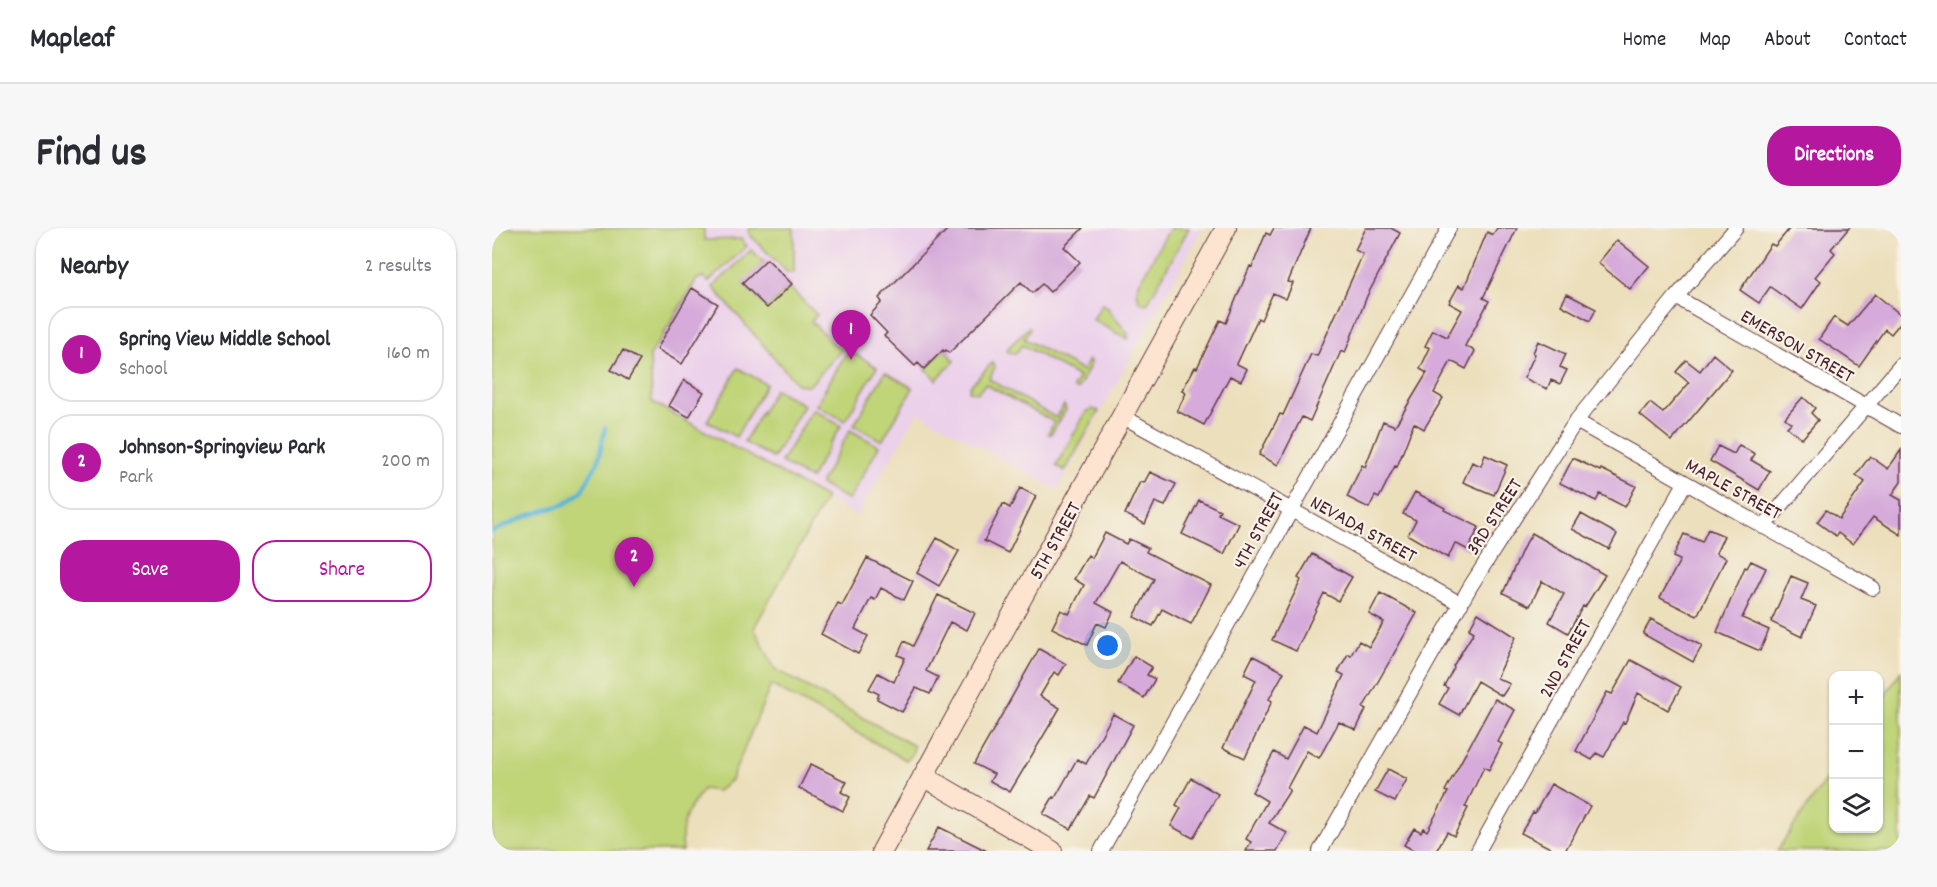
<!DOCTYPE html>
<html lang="en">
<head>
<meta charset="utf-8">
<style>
  :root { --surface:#fff; --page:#f7f7f7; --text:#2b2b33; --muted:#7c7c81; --line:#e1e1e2; --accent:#b5179e }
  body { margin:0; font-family:Dekko,sans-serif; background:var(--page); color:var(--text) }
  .controls { position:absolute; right:18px; bottom:18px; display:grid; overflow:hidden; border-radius:12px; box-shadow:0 2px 4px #0004 }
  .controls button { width:54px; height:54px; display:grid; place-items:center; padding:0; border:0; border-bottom:2px solid var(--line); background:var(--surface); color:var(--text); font:30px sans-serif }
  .you { position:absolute; left:616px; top:418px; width:21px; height:21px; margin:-15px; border:4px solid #fff; border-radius:50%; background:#1a73e8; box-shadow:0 0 0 9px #1a73e833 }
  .badge { display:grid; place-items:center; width:39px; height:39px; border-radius:50%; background:var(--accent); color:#fff; font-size:20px; font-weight:700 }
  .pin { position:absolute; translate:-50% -50px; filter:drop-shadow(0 2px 3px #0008) }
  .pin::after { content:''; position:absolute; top:32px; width:21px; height:18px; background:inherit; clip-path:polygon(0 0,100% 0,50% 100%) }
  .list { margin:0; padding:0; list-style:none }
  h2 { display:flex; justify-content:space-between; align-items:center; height:78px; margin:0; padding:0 24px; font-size:26px }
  h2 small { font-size:20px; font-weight:400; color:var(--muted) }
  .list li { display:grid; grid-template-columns:39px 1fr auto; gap:18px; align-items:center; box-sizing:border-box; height:96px; margin:0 12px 12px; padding:0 12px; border:2px solid var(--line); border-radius:24px }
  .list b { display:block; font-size:22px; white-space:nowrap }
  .list p { margin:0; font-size:20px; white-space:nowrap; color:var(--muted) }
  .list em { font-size:20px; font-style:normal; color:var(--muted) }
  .actions { display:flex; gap:12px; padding:18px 24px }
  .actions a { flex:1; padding:14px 0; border:2px solid var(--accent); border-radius:24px; text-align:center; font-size:21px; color:var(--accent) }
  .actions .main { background:var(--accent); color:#fff }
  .icon { flex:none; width:33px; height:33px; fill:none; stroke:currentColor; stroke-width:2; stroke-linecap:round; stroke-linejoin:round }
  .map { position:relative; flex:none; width:1409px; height:623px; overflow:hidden; border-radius:24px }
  header { display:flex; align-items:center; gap:36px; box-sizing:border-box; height:84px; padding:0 30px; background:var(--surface); border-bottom:2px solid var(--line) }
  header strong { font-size:28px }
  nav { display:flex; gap:33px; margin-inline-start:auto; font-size:21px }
  .intro { display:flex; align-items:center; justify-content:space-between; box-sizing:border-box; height:144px; padding:0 36px }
  h1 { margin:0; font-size:42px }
  .button { padding:15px 27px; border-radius:24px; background:var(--accent); color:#fff; font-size:21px; font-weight:700 }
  main { display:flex; gap:36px; padding:0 36px }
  aside { flex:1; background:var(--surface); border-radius:24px; box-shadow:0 2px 4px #0004 }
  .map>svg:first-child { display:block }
  .built { fill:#ecd1ea }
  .green { fill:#c0d478; stroke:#857a52; stroke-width:1.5 }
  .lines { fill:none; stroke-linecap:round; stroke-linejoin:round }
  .stream { stroke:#56b4d4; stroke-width:4.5 }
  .building { fill:#d6aada }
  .street-casing { stroke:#623c41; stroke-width:16 }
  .secondary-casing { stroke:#623c41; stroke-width:22 }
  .street { stroke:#fff; stroke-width:14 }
  .secondary { stroke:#fde4d0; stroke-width:20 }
  .labels { text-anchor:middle; stroke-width:4.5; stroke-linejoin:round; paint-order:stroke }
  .street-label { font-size:20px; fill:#4a1f2b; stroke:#f7f3e8 }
</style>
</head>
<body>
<header>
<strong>Mapleaf</strong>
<nav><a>Home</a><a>Map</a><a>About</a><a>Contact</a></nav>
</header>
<div class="intro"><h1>Find us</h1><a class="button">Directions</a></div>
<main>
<aside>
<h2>Nearby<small>2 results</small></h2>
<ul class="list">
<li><span class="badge">1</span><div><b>Spring View Middle School</b><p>School</p></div><em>160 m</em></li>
<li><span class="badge">2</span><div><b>Johnson-Springview Park</b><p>Park</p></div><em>200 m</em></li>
</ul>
<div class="actions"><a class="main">Save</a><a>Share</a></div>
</aside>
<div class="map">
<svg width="1409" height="623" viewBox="0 0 1409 623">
  <rect width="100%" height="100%" fill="#f7f3e8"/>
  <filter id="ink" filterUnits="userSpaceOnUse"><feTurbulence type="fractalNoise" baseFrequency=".0167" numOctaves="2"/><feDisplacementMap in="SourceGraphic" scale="12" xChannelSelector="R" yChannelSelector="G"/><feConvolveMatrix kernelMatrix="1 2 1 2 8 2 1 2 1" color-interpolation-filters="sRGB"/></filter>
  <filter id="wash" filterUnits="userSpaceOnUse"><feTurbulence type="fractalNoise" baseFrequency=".008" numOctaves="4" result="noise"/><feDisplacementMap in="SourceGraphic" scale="24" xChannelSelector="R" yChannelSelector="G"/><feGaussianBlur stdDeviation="1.35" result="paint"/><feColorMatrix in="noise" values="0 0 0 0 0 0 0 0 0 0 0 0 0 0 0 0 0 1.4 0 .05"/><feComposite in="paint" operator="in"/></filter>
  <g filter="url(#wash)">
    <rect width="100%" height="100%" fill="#ecdfbc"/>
    <!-- built -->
    <path class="built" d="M0 0H711L565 262 426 184 365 288 160 174Z"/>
    <!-- green -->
    <path class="green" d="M0 0H212V12L249 11 255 18 216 54 212 49 205 51 158 128 160 174 334 270 262 400 283 441 422 518 420 527 414 532 279 457 239 552 226 563 211 561C195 583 187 595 191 623H0Z
      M257 0H302V45H296L257 6Z
      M678 0H697L655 76 647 74 645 62 646 57Z
      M259 22 272 34 251 56 275 80 297 59 325 87 319 93 345 120 352 114 355 116 317 158 305 156 221 59Z
      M610 76 615 79 636 106V111L601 92Z
      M537 99 538 101 532 111 591 143 597 132 599 136 586 161 581 160 587 149 530 117 523 126 515 123 516 120Z
      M356 122 385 139 353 193 324 177Z
      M450 123H454L463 133 444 152 434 141Z
      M500 135 503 139 497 151 564 190 572 177 573 179 574 182 559 206H556L562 194 493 156 486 165 477 163 478 158Z
      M246 140 274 156 244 209 215 193Z
      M393 144 421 160 390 213 362 197Z
      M283 161 312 177 281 230 252 214Z
      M321 181 349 198 318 251 289 234Z
      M600 181 607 183 573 243 564 238 594 184Z
      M358 202 387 218 357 272 328 256Z
      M1409 443V623H1285L1341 541 1342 600H1386L1387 476Z"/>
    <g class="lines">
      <!-- stream -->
      <path class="stream" d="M0 304 35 288 73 276 89 264 106 234 113 200"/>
    </g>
    <g id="blocks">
      <!-- building -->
      <path class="building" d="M457 0H591L572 19 588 34 558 64 550 56 540 65 529 54 457 125 454 122 452 124 451 122 432 141 426 135 423 138 392 108 395 105 378 87 390 74 387 70Z
        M782 0H819L796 54 801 55 794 71 781 65 769 92 766 90 745 136 755 141 749 153 738 148 712 197 685 183 694 165 690 163 703 139 705 140 728 92 734 95 758 38 760 39 774 5 778 7Z
        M874 0H899L908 5 875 68 853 125 849 123 818 193 810 189 786 237 767 227 788 186 791 187 819 126 825 128 871 26 863 22Z
        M1005 0H1025L991 70 997 73 973 118 983 123 974 141 959 133 942 165 951 170 932 201 922 195 905 239 903 238 887 270 883 268 877 280 855 269 870 237 873 239 891 193 903 198 935 145 928 141 938 120 933 118 941 102 955 109 970 82 957 75 967 57 972 60 995 4 1001 7Z
        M1298 0H1357L1339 21 1343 25 1323 49 1329 53 1310 81 1278 59 1267 75 1248 62 1279 16 1283 18Z
        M1125 12 1157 38 1138 61 1106 35Z
        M275 31 300 56 275 80 250 55Z
        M200 60 226 76 190 136 165 121Z
        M1075 66 1104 81 1098 93 1069 77Z
        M1383 66 1409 87V94L1399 106 1393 101 1367 138 1327 111 1342 89 1356 98Z
        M1046 113 1074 126 1068 139 1075 142 1068 156 1059 152 1055 161 1032 150 1043 126 1041 125Z
        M131 122 148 132 136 152 119 142Z
        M1221 126 1240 142 1180 213 1148 187 1158 175 1171 185 1197 155 1184 144 1194 132 1208 143Z
        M192 152 212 164 197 189 177 178Z
        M1311 169 1323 180 1319 185 1326 192 1310 211 1295 199 1299 195 1293 190Z
        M1247 217 1263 226 1259 232 1278 243 1267 262 1218 233 1226 218 1242 226Z
        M1409 222V254L1400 267 1409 272V307L1381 289 1361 316 1346 305 1344 308 1325 294 1334 282 1347 291 1373 254 1364 247 1378 228 1396 241Z
        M993 227 1015 237 1002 267 971 254 980 234 989 238Z
        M1081 230 1108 243 1109 241 1144 258 1133 279 1108 266 1104 273 1068 255Z
        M658 244 684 256 673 278 663 274 653 296 633 286 648 254 652 255Z
        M528 260 544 268 516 325 492 313 511 276 518 280Z
        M923 264 953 280 952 282 987 299 976 322 963 315 956 330 916 307 924 292 911 286Z
        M707 272 728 282 726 286 747 296 732 326 690 306Z
        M1089 286 1125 306 1117 321 1080 301Z
        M1216 301 1232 308 1224 325 1234 330 1205 388 1168 370 1188 332 1181 329 1192 306 1210 314Z
        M613 305 634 316 637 311 656 320 654 324 719 357 699 396 670 381 661 398 642 389 662 351 628 333 604 375 621 384 614 399 605 395 595 417 560 400 569 382 577 386 592 357 582 351 596 327 600 330Z
        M1040 305 1113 347 1093 379 1091 378 1076 405 1057 394 1072 366 1050 353 1038 378 1011 365 1031 320Z
        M445 310 467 323 447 358 425 345Z
        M820 326 860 349 846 373 832 365 804 423 780 412 809 352 806 350Z
        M375 330 421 353 412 372 389 360 383 372 379 370 363 401 376 408 366 426 329 406 346 375 350 377Z
        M1259 333 1274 340 1250 390 1277 402 1268 423 1225 404 1253 339 1255 340Z
        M1299 348 1316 355 1309 372 1324 378 1310 409 1279 394Z
        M888 365 925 385 871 480 874 481 864 502 847 494 827 530 815 523 795 560 798 562 777 595 795 605 785 623H754L759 614 754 611 775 573 760 564 782 524 794 531 812 497 825 504 852 447 846 444 856 426 859 427 867 413 877 419 892 394 877 386Z
        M446 367 483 385 475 402 458 394 434 443 446 449 438 466 424 460 410 484 385 471 387 466 377 461 386 445 402 454 413 430 406 427 412 413 421 418Z
        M986 385 1024 409 1005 450 1018 456 1010 468 985 453 967 487 947 476 956 460 952 458 962 439 961 438 982 404 977 401Z
        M1159 391 1210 418 1201 434 1151 406Z
        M547 421 574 436 567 447 562 444 548 468 568 480 518 564 498 553 502 546 482 536Z
        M642 428 660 439 655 447 663 451 652 470 626 455Z
        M761 428 792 444 777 471 780 473 753 530 731 520 764 452 752 446Z
        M1139 432 1189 459 1176 482 1146 465 1133 495 1131 494 1112 529 1104 525 1100 532 1084 523 1115 464 1120 466Z
        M1003 471 1023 482 1006 514 1010 516 997 542 992 539 973 579 976 580 962 608 955 604 944 623H923L912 617 922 600 929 604 931 600 935 603 956 564 953 563Z
        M621 486 641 497 602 570 598 568 579 601 551 586 561 569 563 570 585 531 594 536Z
        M319 536 355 554 349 564 358 569 351 583 307 560Z
        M896 541 915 551 903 574 883 564Z
        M699 550 726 566 701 610 679 598 689 580 684 577Z
        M1059 556 1098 578 1073 623H1064L1029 605 1041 584 1043 585Z
        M447 599 495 623H434Z"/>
    </g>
  </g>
  <g filter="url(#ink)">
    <use href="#blocks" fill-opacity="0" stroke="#623c41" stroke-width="1.5"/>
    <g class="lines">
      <!-- street casing -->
      <g class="street-casing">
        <path id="street" d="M1184 69 1409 198
          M630 188 969 376
          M1084 193 1381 360
          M1271 299 1409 137
          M609 623 957 0
          M828 623 978 359 1084 193 1184 69 1244 0
          M986 623 1193 255"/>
      </g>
      <!-- secondary casing -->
      <g class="secondary-casing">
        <path id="secondary" d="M431 548 560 623
          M390 623 734 0"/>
      </g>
      <!-- street -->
      <use href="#street" class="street"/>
      <!-- secondary -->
      <use href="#secondary" class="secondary"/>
    </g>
  </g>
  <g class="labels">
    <!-- street labels -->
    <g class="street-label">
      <text transform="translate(1306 117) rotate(30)" y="7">EMERSON STREET</text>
      <text transform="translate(1242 260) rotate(29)" y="7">MAPLE STREET</text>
      <text transform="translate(1001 288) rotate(-57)" y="7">3RD STREET</text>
      <text transform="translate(872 300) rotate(29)" y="7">NEVADA STREET</text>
      <text transform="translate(765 302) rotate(-61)" y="7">4TH STREET</text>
      <text transform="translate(562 312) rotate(-61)" y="7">5TH STREET</text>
      <text transform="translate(1072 430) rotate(-61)" y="7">2ND STREET</text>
    </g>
  </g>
</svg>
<div class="controls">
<button>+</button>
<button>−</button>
<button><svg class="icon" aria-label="layers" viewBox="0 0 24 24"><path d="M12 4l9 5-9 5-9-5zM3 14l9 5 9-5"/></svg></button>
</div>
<div class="you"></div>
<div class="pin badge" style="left:359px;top:132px">1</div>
<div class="pin badge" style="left:142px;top:359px">2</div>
</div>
</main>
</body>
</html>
